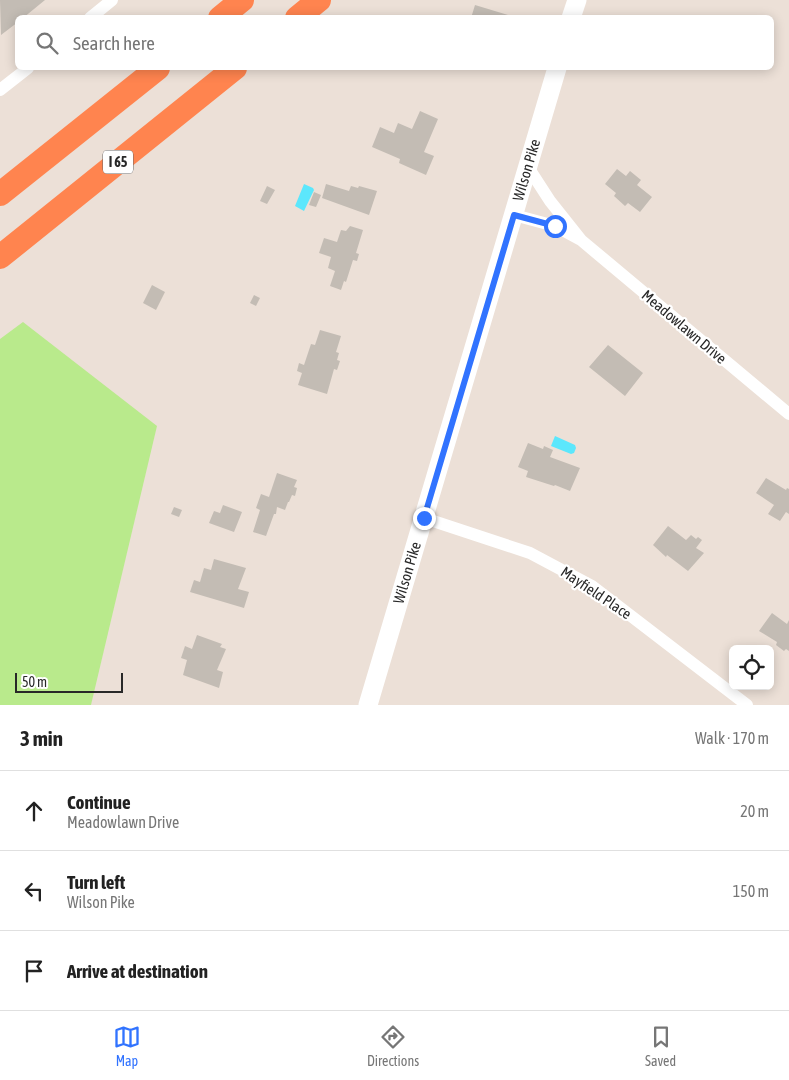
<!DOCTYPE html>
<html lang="en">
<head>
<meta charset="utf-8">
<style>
  :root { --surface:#fff; --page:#f6f6f6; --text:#222; --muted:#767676; --line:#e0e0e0; --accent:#3173ff }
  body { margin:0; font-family:"Asap Condensed",sans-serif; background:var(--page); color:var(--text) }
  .controls { position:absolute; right:15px; bottom:15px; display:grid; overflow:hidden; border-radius:8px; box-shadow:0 2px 12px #0003 }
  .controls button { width:45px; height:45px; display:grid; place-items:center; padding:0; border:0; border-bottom:1px solid var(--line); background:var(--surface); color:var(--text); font:25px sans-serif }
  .scale { position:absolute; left:15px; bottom:12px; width:108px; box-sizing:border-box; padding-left:5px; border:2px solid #282828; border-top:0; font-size:14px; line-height:18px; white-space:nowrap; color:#282828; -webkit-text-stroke:4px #fff; paint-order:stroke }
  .stop { position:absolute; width:15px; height:15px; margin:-11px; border:4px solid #3173ff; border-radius:50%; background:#fff }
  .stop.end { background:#3173ff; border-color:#fff; box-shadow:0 1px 5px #0008 }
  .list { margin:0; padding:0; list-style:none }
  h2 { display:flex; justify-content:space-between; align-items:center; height:65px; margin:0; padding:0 20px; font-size:21px }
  h2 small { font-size:16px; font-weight:400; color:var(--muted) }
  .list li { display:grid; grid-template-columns:32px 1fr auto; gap:15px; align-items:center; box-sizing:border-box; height:80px; padding:0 20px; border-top:1px solid var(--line) }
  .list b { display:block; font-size:19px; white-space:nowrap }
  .list p { margin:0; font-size:16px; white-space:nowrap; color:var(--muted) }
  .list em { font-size:16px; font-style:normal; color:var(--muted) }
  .icon { flex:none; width:28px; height:28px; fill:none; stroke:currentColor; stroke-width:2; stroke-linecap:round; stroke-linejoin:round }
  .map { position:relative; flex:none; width:789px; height:705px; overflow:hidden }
  .search { position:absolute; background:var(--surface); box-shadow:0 2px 12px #0003; left:15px; right:15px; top:15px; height:55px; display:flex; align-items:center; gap:12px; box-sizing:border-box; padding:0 18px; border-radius:8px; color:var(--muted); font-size:19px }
  .sheet { height:305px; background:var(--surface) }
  nav { display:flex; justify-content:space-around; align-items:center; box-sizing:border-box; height:70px; border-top:1px solid var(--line); background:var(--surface); font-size:14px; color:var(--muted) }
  nav a { display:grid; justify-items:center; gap:2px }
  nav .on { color:var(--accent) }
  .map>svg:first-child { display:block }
  .green { fill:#b9ea8c }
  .water { fill:#5ce7fc }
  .building { fill:#c3bcb4 }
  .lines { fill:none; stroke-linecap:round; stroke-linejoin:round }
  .street { stroke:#fff; stroke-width:12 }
  .secondary { stroke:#fff; stroke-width:19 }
  .highway { stroke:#ff844f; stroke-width:24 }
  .route { stroke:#3173ff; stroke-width:6 }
  .labels { text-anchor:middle; stroke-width:4.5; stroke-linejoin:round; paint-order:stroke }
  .shield { fill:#fff; stroke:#686868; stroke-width:1 }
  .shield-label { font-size:14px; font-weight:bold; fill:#282828 }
  .street-label { font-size:15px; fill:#282828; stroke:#fff }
</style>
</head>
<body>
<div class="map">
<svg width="789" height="705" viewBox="0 0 789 705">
  <rect width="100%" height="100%" fill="#ece0d7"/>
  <!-- green -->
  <path class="green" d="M23 322 157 426 91 705H0V339Z"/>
  <!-- water -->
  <path class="water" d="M304 184 313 188 314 190 304 211 295 206Z
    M555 436 575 445 576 448 574 453 571 454 551 446Z"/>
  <!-- building -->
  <path class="building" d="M0 0H45L23 18H18V22L1 35Z
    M475 5 508 15 507 18H471Z
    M420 111 438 119 424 152 434 156 426 175 399 163 400 159 372 147 380 127 394 133 398 123 412 129Z
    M617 169 626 176 630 171 641 180 637 185 652 197 640 212 628 203 625 206 614 196 616 193 605 184Z
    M326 184 349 191 351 186 358 188 359 186 377 191 369 215 322 198Z
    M267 186 275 190 267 204 260 201Z
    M314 192 321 195 316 207 309 205Z
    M350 226 363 230 356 253 359 254 357 261 353 260 346 282 344 281 341 290 330 286 335 271 328 268 331 257 319 253 324 238 337 242 341 230 346 231Z
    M152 285 165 292 156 310 143 303Z
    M254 295 260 298 256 306 250 303Z
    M320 330 341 336 336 352 339 353 337 360 340 361 337 370 334 369 327 394 298 385 302 373 297 371 299 363 304 365 311 344 315 345Z
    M608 345 643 373 625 396 589 367Z
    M528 443 543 449 544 446 553 450 550 457 580 468 570 491 555 485 554 486 526 477 528 471 518 467Z
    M277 473 297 480 294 487 297 488 295 496 292 495 289 502H288L285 510 277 507 276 514H274L266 536 253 532 260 510 256 508 261 494 269 497Z
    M766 478 786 490 787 488 789 489V514L786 512 780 521 768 514 774 505 756 493Z
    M223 505 242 512 234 532 209 523 214 511 220 513Z
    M174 507 182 510 179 517 171 514Z
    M668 526 686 540 691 535 696 539 698 537 702 540 696 548 704 553 688 571 667 555 666 557 653 545Z
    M214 559 246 568 238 589 249 592 244 608 190 592 194 580 200 582 204 568 211 570Z
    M772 613 787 624 789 620V651L786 649 784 651 776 645 777 642 759 631Z
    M197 635 222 644 220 647 226 649 217 670 223 672 219 688 183 675 187 660 181 658 185 646 192 649Z"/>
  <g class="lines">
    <!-- street -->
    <path class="street" d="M90 18 112 0
      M0 90 28 68
      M514 215 555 226 581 240 550 201 528 167
      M581 240 789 414
      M424 518 530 553 592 586 747 705"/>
    <!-- secondary -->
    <g class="secondary">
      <path d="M571 18 577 0"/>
      <path id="s1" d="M368 705 557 68"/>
    </g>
    <!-- highway -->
    <path class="highway" d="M220 18 242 0
      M297 18 319 0
      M0 194 158 68
      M0 257 235 68"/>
  </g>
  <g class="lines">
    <!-- route -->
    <path class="route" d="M424 518 514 215 555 226"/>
  </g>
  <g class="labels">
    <!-- shield labels -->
    <rect class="shield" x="103" y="150.5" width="30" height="23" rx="4"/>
    <g class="shield-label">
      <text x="118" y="167">I 65</text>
    </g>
    <!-- street labels -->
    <g class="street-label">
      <text dy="5" stroke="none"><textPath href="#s1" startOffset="558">Wilson Pike</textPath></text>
      <text transform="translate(684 327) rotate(40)" y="5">Meadowlawn Drive</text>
      <text dy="5" stroke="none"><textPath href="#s1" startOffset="138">Wilson Pike</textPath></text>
      <text transform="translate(596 593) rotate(34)" y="5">Mayfield Place</text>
    </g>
  </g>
</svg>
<div class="controls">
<button><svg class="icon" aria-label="locate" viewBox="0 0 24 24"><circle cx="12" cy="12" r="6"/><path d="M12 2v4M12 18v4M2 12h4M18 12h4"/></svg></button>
</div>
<div class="scale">50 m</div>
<div class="stop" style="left:555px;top:226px"></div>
<div class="stop end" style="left:424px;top:518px"></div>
<div class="search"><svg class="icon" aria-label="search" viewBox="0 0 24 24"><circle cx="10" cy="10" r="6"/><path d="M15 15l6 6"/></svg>Search here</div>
</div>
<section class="sheet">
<h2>3 min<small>Walk · 170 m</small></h2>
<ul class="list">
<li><svg class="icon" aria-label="ahead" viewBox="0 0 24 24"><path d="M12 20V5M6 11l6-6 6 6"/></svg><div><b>Continue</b><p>Meadowlawn Drive</p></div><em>20 m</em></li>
<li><svg class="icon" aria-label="left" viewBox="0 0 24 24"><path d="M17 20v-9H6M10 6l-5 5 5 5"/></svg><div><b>Turn left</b><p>Wilson Pike</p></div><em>150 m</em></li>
<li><svg class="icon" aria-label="arrive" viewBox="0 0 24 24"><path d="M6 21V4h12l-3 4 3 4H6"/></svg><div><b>Arrive at destination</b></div></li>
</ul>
</section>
<nav>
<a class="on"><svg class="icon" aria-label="map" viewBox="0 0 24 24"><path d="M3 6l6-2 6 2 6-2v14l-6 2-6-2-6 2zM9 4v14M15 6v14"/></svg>Map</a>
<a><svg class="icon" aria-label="directions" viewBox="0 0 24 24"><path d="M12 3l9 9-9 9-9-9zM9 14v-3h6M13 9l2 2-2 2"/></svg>Directions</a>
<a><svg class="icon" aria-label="saved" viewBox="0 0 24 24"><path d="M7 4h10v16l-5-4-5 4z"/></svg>Saved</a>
</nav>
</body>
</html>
